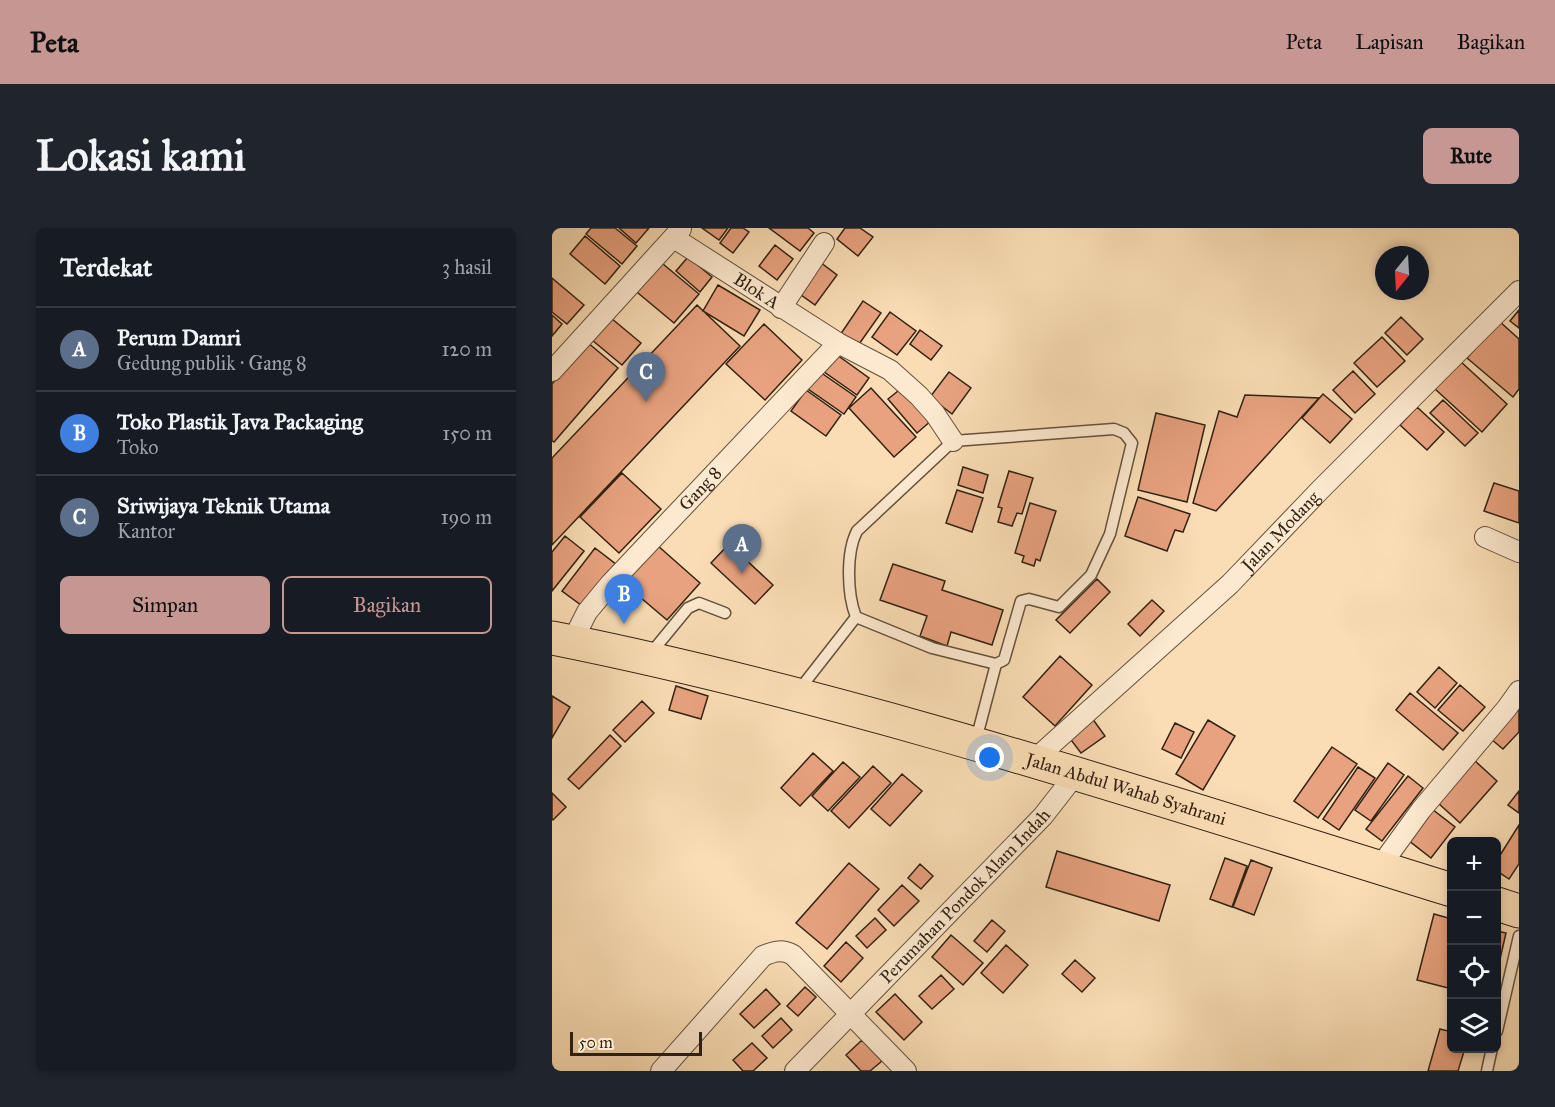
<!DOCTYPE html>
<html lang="id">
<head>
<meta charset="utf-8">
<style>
  :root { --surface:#171b24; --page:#20242c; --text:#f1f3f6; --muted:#9ea1a6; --line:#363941; --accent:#c59692 }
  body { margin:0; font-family:"IM FELL Great Primer",serif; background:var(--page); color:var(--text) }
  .controls { position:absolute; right:18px; bottom:18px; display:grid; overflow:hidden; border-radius:9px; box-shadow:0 3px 9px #0003 }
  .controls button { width:54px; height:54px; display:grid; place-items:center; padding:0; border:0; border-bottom:2px solid var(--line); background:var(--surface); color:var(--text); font:30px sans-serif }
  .compass { position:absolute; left:823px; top:18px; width:54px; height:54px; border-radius:50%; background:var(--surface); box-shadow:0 3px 9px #0003; rotate:198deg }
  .scale { position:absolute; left:18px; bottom:15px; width:132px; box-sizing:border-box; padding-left:6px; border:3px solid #322213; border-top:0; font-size:16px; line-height:21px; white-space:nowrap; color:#322213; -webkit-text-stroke:4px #fce9cf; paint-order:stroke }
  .you { position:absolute; left:438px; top:530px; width:21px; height:21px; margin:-15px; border:4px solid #fff; border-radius:50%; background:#1a73e8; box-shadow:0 0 0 9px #1a73e833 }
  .badge { display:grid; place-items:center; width:39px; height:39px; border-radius:50%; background:var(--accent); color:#fff; font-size:20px; font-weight:700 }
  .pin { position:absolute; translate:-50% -50px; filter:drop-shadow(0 2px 3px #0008) }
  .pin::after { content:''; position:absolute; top:32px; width:21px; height:18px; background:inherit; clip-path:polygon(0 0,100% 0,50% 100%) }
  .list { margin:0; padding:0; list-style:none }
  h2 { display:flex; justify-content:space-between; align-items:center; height:78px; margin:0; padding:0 24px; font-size:26px }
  h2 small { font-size:20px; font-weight:400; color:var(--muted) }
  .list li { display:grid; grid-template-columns:39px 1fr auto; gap:18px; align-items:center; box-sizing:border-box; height:84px; padding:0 24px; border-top:2px solid var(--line) }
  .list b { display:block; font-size:22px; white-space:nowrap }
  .list p { margin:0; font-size:20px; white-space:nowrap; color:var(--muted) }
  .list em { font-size:20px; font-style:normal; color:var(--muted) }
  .actions { display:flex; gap:12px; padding:18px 24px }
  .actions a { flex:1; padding:14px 0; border:2px solid var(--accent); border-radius:9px; text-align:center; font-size:21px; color:var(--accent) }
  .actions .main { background:var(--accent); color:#111 }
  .icon { flex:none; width:33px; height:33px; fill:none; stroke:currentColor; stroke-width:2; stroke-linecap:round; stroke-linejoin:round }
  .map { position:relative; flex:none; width:967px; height:843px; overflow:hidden; border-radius:9px }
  header { display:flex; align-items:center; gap:36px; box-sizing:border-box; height:84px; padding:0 30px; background:var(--accent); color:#111 }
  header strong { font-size:28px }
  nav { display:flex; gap:33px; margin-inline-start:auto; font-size:21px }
  .intro { display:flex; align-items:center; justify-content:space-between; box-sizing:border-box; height:144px; padding:0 36px }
  h1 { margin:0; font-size:42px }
  .button { padding:15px 27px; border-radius:9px; background:var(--accent); color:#111; font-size:21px; font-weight:700 }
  main { display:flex; gap:36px; padding:0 36px }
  aside { flex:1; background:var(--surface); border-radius:9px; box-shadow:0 3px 9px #0003 }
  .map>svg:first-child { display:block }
  .building { fill:#e8a27f; stroke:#322213; stroke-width:1.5 }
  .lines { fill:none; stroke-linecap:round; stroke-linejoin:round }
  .service-casing { stroke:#64513c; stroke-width:13 }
  .minor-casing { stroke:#64513c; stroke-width:22 }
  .trunk-casing { stroke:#322213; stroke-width:35 }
  .service { stroke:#fce9cf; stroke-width:10 }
  .minor { stroke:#fce9cf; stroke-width:20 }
  .trunk { stroke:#faddb5; stroke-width:33 }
  .labels { text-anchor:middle; stroke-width:4.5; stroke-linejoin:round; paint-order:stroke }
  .street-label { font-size:18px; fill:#322213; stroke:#fce9cf }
</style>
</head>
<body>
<header>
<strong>Peta</strong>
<nav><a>Peta</a><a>Lapisan</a><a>Bagikan</a></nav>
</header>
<div class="intro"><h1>Lokasi kami</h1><a class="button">Rute</a></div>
<main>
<aside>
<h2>Terdekat<small>3 hasil</small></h2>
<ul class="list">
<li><span class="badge" style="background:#5c6f8a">A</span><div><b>Perum Damri</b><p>Gedung publik · Gang 8</p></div><em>120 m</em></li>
<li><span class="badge" style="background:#3f7fe0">B</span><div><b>Toko Plastik Java Packaging</b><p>Toko</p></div><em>150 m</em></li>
<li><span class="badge" style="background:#5c6f8a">C</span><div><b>Sriwijaya Teknik Utama</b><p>Kantor</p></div><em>190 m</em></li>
</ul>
<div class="actions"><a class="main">Simpan</a><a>Bagikan</a></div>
</aside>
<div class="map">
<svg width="967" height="843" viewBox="0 0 967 843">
  <rect width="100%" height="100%" fill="#faddb5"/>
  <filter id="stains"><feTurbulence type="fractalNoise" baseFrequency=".00333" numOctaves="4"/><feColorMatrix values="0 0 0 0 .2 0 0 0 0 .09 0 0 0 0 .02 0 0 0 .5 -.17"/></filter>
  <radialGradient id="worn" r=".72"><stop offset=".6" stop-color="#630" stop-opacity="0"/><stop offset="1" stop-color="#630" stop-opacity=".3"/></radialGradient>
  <!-- building -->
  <path class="building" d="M39 0H63L85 18 70 36 34 6Z
    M67 0H97L84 15Z
    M150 0H176L167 12Z
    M179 0H191L197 4 181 25 168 15Z
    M217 0H256L262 5 248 23Z
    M293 0H308L321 9 306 28 285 11Z
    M33 8 68 38 53 56 18 26Z
    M223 17 241 31 225 52 207 38Z
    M136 29 160 49 148 64 124 43Z
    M105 31 147 66 122 95 80 60Z
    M268 34 285 47 263 77 245 64Z
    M0 50 32 77 15 96 0 84Z
    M166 57 208 82 192 108 151 83Z
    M311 73 329 85 305 119 288 107Z
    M145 77 188 118 0 317V230Z
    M967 82V100L958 93Z
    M338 84 364 103 345 127 320 109Z
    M0 87 10 96 0 108Z
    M849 89 871 111 855 127 833 105Z
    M59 90 89 115 70 137 40 112Z
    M947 93 967 111V161L961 169 915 130Z
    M212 96 250 132 213 172 174 136Z
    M368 102 390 118 379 132 358 116Z
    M830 109 853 133 825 159 802 135Z
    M35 114 66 140 2 214 0 213V156Z
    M281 124 317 150 305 167 268 141Z
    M908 133 955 176 930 204 883 161Z
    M801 143 823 166 803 185 781 162Z
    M268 144 304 169 292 186 256 161Z
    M397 144 419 160 400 186 378 169Z
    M351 159 380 192 365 205 336 171Z
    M319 160 364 209 342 229 297 180Z
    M254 162 289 187 274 208 239 183Z
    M771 166 800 191 778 215 750 190Z
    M693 167 767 170 664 283 641 275 667 183 685 189Z
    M891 172 926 205 913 218 878 185Z
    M865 179 892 204 875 222 848 197Z
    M604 185 653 197 635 274 586 262Z
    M411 239 436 247 431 265 406 257Z
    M457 243 481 250 470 286 465 285 460 298 446 294 450 280 446 279Z
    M70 245 109 281 67 325 28 289Z
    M942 255 967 263V295L932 283Z
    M405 262 431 270 420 304 394 295Z
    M586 269 638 286 631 304 623 302 615 323 573 308Z
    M478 275 504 283 488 333 484 331 482 338 470 334 472 328 463 325Z
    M13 308 32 323 0 363V324Z
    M177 316 221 357 203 376 159 335Z
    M105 317 148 355 115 392 69 353Z
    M43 320 65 337 33 380 10 363Z
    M341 336 393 353 390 362 451 382 440 417 399 404 395 418 368 408 375 388 328 372Z
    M545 351 558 364 518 405 504 392Z
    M600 372 612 383 588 408 576 396Z
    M508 428 540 457 503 498 471 469Z
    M887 439 905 455 883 480 865 464Z
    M908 457 933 479 911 503 886 482Z
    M124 458 156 468 149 491 117 482Z
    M858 465 906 505 891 522 844 482Z
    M0 468 18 479 0 510Z
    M90 473 102 485 73 514 61 502Z
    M965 482 967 483V504L951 521 939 511Z
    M540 490 553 508 529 525 516 508Z
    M656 492 683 508 651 562 624 546Z
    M623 495 642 504 629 530 610 521Z
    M58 507 69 518 27 561 16 551Z
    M780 519 805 536 766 590 742 573Z
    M261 525 281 543 248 578 229 560Z
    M922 532 945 553 908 595 885 574Z
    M291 534 308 549 276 583 260 568Z
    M836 535 852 547 819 593 803 582Z
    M321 538 339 555 297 600 279 583Z
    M806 539 823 550 787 602 771 591Z
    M350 546 370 563 338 598 319 581Z
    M856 548 871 560 830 613 814 601Z
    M967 563V585L956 577Z
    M0 565 14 579 1 592 0 591Z
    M880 581 903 599 879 630 856 612Z
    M967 597V636L957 651 945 643V632Z
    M505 623 618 657 607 693 494 659Z
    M673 630 695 638 680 679 658 671Z
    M699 632 720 640 702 687 681 679Z
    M297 635 327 661 275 721 244 695Z
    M368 636 381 648 369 661 356 650Z
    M350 657 367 673 342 698 326 682Z
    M882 686 900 691V761L865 752Z
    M323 690 334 702 315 720 304 708Z
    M440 692 453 703 435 724 422 713Z
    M945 703 954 705 945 744Z
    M399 707 431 735 411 757 380 729Z
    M294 714 311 730 289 754 272 738Z
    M454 717 476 737 451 765 429 745Z
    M523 732 543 750 530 764 510 746Z
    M389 747 402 761 380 781 367 768Z
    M253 759 264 769 246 788 235 778Z
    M214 761 228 776 202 800 188 786Z
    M343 766 370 794 352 812 324 784Z
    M229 790 240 802 221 820 210 808Z
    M888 801 900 804V820H913L906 843H876Z
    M310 812 330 833 318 843H309L294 827Z
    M200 815 215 830 201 843H191L181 832Z"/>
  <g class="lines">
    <!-- service casing -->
    <g class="service-casing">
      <path id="service" d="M304 389C295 366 294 324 305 303L401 213 562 201 572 205 580 215 558 306 539 347 507 379 477 371 469 373 452 432 444 436 424 512
        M304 389 380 420 444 436
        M99 425 136 380 147 375 173 385
        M247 462 304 389
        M945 803 967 708
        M935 843 940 820"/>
    </g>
    <!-- minor casing -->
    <g class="minor-casing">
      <g id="minor">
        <path id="s1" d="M122 10 286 115 338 142 367 168 383 186 401 213"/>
        <path d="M229 80 272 15"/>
        <path d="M0 143 129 1"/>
        <path d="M933 309 967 324"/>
        <path id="s2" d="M20 414 35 384 59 355 286 115"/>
        <path id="s3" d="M481 533 678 356 769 261 967 63"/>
        <path d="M827 640 869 582 955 480 967 463"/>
        <path d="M109 843 211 728C223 723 230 721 241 727L354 843"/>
        <path id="s4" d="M243 843 491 588 523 547"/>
      </g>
    </g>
    <!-- trunk casing -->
    <g class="trunk-casing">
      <g id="trunk">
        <path id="s5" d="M0 410C305 471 602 570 900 662"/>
        <path d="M945 676 967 683"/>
      </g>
    </g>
    <!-- service -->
    <use href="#service" class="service"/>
    <!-- minor -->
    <use href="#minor" class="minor"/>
    <!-- trunk -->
    <use href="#trunk" class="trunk"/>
  </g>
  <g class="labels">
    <!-- street labels -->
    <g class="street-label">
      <text dy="6" stroke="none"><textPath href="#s1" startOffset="98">Blok A</textPath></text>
      <text dy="6" stroke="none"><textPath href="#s2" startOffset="201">Gang 8</textPath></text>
      <text dy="6" stroke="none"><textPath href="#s3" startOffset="338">Jalan Modang</textPath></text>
      <text dy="6" stroke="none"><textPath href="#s5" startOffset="594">Jalan Abdul Wahab Syahrani</textPath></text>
      <text dy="6" stroke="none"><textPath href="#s4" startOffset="244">Perumahan Pondok Alam Indah</textPath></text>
    </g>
  </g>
  <rect width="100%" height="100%" filter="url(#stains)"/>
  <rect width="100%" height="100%" fill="url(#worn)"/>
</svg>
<div class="controls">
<button>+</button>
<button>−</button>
<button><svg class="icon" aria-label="locate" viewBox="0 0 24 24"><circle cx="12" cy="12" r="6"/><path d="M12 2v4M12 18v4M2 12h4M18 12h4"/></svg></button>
<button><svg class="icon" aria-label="layers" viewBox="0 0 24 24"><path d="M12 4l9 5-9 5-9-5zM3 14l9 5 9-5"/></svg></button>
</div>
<svg class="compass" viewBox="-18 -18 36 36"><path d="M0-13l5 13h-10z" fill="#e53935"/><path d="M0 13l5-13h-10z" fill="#9ea1a6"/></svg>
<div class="scale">50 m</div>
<div class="you"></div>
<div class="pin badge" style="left:190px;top:346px;background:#5c6f8a">A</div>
<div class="pin badge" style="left:72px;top:396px;background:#3f7fe0">B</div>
<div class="pin badge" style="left:94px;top:174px;background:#5c6f8a">C</div>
</div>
</main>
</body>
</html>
